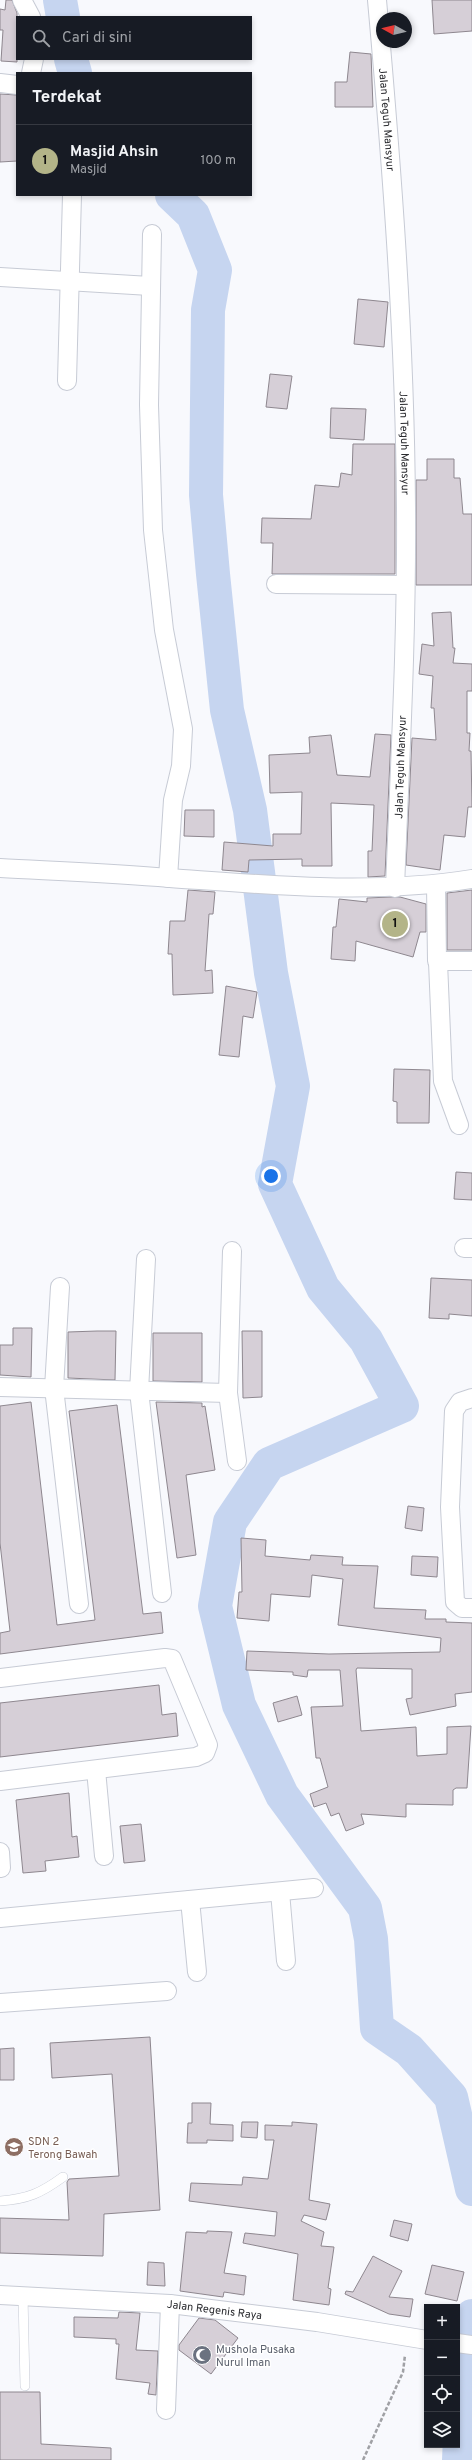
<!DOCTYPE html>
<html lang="id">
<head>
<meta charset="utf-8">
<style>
  :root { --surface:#171b24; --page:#242831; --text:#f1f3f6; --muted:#9ea1a6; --line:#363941; --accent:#b3b488 }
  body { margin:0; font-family:Overpass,sans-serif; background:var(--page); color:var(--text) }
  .controls { position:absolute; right:12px; bottom:12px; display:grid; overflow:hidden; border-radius:0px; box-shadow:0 2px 6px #0003 }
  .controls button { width:36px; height:36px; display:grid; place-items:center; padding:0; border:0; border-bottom:1px solid var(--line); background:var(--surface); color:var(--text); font:20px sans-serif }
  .compass { position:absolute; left:376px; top:12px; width:36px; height:36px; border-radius:50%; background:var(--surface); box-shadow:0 2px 6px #0003; rotate:278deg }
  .you { position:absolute; left:271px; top:1176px; width:14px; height:14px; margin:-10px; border:3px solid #fff; border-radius:50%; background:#1a73e8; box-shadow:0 0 0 6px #1a73e833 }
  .badge { display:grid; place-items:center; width:26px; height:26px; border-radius:50%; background:var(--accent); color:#111; font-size:13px; font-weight:700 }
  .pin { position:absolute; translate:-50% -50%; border:2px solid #fff; box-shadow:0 1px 4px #0006 }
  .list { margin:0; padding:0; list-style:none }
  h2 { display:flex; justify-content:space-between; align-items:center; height:52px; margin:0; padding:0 16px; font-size:17px }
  h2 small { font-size:13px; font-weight:400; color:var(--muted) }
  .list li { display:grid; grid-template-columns:26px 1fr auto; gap:12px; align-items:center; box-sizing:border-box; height:72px; padding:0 16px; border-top:1px solid var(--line) }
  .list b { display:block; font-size:15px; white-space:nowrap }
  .list p { margin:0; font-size:13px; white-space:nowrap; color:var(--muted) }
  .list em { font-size:13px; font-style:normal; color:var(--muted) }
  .icon { flex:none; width:22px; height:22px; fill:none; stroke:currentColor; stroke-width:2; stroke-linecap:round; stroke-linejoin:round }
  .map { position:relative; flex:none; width:472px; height:2460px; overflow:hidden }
  .search { position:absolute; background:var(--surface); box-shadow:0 2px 6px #0003; left:16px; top:16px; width:236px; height:44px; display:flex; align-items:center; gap:10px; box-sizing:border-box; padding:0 14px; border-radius:0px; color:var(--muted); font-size:15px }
  .panel { position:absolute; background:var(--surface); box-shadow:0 2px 6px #0003; left:16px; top:72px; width:236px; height:124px; border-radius:0px }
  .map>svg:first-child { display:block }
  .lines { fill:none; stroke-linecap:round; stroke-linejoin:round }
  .river { stroke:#c6d5f0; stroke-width:34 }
  .building { fill:#d6cfd7; stroke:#8e878f }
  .lane-casing { stroke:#c7cbd5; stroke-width:10 }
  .street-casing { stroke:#c7cbd5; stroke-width:20 }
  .path { stroke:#a0a1a5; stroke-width:2.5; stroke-dasharray:4 2; stroke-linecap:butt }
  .lane { stroke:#fff; stroke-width:9 }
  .street { stroke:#fff; stroke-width:18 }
  .labels { text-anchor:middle; stroke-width:3; stroke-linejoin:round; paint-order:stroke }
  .street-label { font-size:11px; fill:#292a2e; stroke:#fff }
  .education-label { font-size:11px; fill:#785e54; stroke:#fff; text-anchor:start }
  .worship-label { font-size:11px; fill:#5b616d; stroke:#fff; text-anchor:start }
</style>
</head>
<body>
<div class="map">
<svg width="472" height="2460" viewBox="0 0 472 2460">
  <rect width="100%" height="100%" fill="#f8f9fd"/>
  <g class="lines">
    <!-- river -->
    <path class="river" d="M60 0 63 17
      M71 59 75 73
      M172 195 193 215 215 270 208 310 206 495 213 574 227 710 250 810 271 973 293 1086 275 1184 323 1288 366 1340 402 1406 269 1464 230 1522 215 1606 239 1705 282 1795 365 1908 371 1939 377 2028 409 2050 451 2097 472 2189
      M459 2460 463 2370 472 2316"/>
  </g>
  <!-- building -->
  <path class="building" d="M6 0H12L17 13V62L1 61 3 30H0V9L5 10Z
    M432 0H472V31L434 34Z
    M350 52 371 54 373 107H335V82H347Z
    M0 94 17 95V161L0 162Z
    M358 299 388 302 384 347 354 344Z
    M270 374 292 376 287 409 266 407Z
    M331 408 366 409 364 440 330 438Z
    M353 444H395V574H272L273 543H261L262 518 311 519 315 485 339 487 341 473 352 475Z
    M427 459H454V478H460L463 514H472V585H416V480H427Z
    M451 612 453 648H455L453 663 472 664V691H467V733H470L469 751H471L472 807H468L465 837 444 835 440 870 406 865 412 738 436 740 434 708H431L433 676 419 674 422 644 434 646 432 613Z
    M375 734 391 735 385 876 368 877V851H372L374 805 331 803 332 866H302V859L249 860 248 872 222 870 224 842 273 846V834H301L302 792 270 793 269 755 310 753 309 737 331 735 337 775 370 777Z
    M185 810H214V837L184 836Z
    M188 890 215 892 213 914H209L205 971 212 970 213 993 173 995 172 954H168L170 921H185Z
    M472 890V950H447V893Z
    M390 897H400L426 904V932H420L413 957 356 941 355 961 331 959 333 927H336L339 899 367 902V898Z
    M226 986 257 992 253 1018 243 1016 239 1057 219 1055Z
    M394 1069 430 1070 429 1123H397V1102L393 1101Z
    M456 1172 472 1173V1200L454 1199Z
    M431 1278 472 1280V1316L449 1314V1319L429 1318Z
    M13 1328H32L31 1377 0 1375V1345H13Z
    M97 1331H116L115 1380 68 1378V1332Z
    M242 1331H262V1397L243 1398Z
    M153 1333H202V1382L153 1381Z
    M31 1402 57 1625 95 1620 69 1411 117 1405 143 1614 161 1612 163 1633 0 1654V1633L10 1631 0 1543V1406Z
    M156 1402 202 1403V1407L205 1406 215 1470 186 1475 196 1555 177 1558Z
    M408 1506 424 1508 422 1531 405 1528Z
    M241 1538 266 1540 265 1556 310 1560 311 1555 343 1557 342 1565 378 1566 374 1608 426 1610 425 1619H446V1622L472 1623V1692L455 1694 456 1706 410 1715 406 1699 412 1698V1669L357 1668 356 1670 361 1731 416 1727 417 1756 447 1754V1727L471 1726 467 1788H456L453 1790V1805L406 1804V1817L361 1814 364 1824 346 1831 339 1813 331 1816 326 1803 314 1807 310 1794 328 1787 320 1758H316L311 1707 343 1706 340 1670H308L307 1677 293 1675V1672L246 1670 247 1651 329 1654 440 1652 441 1638 338 1625 343 1579 312 1575 310 1597 271 1594 269 1621 237 1618 239 1592H242Z
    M412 1556 438 1557 437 1577 411 1575Z
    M159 1685 162 1715 176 1713 178 1736 0 1757V1703Z
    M297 1696 302 1715 278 1722 273 1703Z
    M69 1793 72 1837 77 1836 79 1857 45 1861 46 1871 23 1873 16 1800Z
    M141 1824 145 1861 124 1863 120 1826Z
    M150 2037 160 2210 104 2214 103 2256 0 2253V2218L69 2220 67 2182 69 2179 119 2176 112 2074 52 2078 50 2043Z
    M14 2048V2080H0V2049Z
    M192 2103H211L210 2124 233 2125V2141L207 2140V2143H187L188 2123H192Z
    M242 2122H258L257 2138 241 2137Z
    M292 2122 317 2124 309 2200 330 2204 326 2220 304 2215 301 2221 324 2232 321 2246 334 2247 328 2288 331 2289 329 2305 293 2300 298 2254 243 2243 245 2233 275 2236 277 2212 189 2201 191 2183 242 2185 243 2177 268 2179 274 2140H265V2125L292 2126Z
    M394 2220 412 2224 408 2241 390 2236Z
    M207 2231 232 2232 224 2273 246 2276 244 2295 224 2292 223 2297 180 2291 186 2232 207 2233Z
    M373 2256 402 2271 389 2297 413 2299 410 2317 389 2314 345 2294 346 2291 353 2292Z
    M148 2262 164 2263 165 2286 147 2285Z
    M432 2265 464 2272 457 2301 425 2294Z
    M119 2312 140 2313 136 2350 158 2351 156 2395 148 2394 150 2383 116 2379 119 2344H116V2339L74 2337V2317L118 2318Z
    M199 2318 215 2320 238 2338 211 2374 179 2350V2345Z
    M0 2392H40L41 2444 111 2448V2460H0Z"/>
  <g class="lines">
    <!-- lane casing -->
    <g class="lane-casing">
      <path id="lane" d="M0 2201C28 2199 41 2193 63 2177
        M23 2295 25 2386"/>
    </g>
    <!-- street casing -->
    <g class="street-casing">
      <g id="street">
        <path d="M22 0 31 17"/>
        <path id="s1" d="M377 0C392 169 405 338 406 508 407 635 400 761 395 888"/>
        <path d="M31 73 34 59"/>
        <path d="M0 83 17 85"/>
        <path d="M152 234 149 405 153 530 164 630 183 729 181 766 173 800 168 878"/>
        <path d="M0 277 150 286"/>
        <path d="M67 381 72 195"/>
        <path d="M276 584 405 585"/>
        <path d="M0 868C56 871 113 873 170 878 270 885 372 895 472 879"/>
        <path d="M436 885 437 961H472"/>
        <path d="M438 962 443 1081 459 1125"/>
        <path d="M464 1248H472"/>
        <path d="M232 1251 228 1393 237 1461"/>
        <path d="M146 1259 139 1391 162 1593"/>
        <path d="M60 1287 54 1388 79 1604"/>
        <path d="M0 1387 228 1393"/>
        <path d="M472 1398 460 1402 454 1411 450 1507 455 1602 462 1608H472"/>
        <path d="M0 1678 165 1658 172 1659 208 1745 205 1753 196 1757 0 1781"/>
        <path d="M96 1770 104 1856"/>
        <path d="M0 1852 1 1868"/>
        <path d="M280 1892 286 1961"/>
        <path d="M190 1900 197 1972"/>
        <path d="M0 1918 314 1888"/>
        <path d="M0 2003 167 1991"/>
        <path id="s2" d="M0 2295 170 2304 317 2322 427 2340"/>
        <path d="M457 2343 472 2345"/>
        <path d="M166 2410 170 2304"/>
      </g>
    </g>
    <!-- path -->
    <path class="path" d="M363 2460 403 2372 405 2355"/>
    <!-- lane -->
    <use href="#lane" class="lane"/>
    <!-- street -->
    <use href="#street" class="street"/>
  </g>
  <!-- icons -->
  <defs>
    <g id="school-disc" transform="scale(1)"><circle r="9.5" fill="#8d6e63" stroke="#fff"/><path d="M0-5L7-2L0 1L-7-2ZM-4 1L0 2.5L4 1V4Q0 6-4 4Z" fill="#fff"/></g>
    <g id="mosque-disc" transform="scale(1)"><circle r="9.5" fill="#6b7280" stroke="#fff"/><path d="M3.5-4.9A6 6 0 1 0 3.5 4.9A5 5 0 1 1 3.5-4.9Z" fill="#fff"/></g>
  </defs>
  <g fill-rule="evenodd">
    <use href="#school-disc" x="14" y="2147"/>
    <use href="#mosque-disc" x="202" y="2355"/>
  </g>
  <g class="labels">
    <!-- street labels -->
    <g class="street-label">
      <text dy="4" stroke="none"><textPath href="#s1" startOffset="120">Jalan Teguh Mansyur</textPath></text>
      <text dy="4" stroke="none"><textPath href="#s1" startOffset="444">Jalan Teguh Mansyur</textPath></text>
      <text transform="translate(400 767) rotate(-88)" y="4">Jalan Teguh Mansyur</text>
      <text dy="4" stroke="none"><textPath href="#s2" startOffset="215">Jalan Regenis Raya</textPath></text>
    </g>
    <!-- education labels -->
    <g class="education-label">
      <text x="28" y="2145">SDN 2<tspan x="28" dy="13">Terong Bawah</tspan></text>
    </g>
    <!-- worship labels -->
    <g class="worship-label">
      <text x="216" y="2353">Mushola Pusaka<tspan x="216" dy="13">Nurul Iman</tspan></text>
    </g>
  </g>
</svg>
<div class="controls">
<button>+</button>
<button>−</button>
<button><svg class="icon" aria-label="locate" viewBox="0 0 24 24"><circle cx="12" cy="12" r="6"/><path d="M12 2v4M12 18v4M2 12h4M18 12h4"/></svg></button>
<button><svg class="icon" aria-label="layers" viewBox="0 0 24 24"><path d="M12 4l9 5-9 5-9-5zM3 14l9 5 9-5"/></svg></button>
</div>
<svg class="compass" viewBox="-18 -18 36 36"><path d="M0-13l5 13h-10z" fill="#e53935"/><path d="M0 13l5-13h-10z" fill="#9ea1a6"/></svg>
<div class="you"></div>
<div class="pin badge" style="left:395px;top:924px">1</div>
<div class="search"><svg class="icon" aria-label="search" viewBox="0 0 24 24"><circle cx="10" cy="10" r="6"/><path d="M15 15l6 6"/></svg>Cari di sini</div>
<section class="panel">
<h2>Terdekat<small></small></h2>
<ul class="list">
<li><span class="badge">1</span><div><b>Masjid Ahsin</b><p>Masjid</p></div><em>100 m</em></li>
</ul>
</section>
</div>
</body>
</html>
